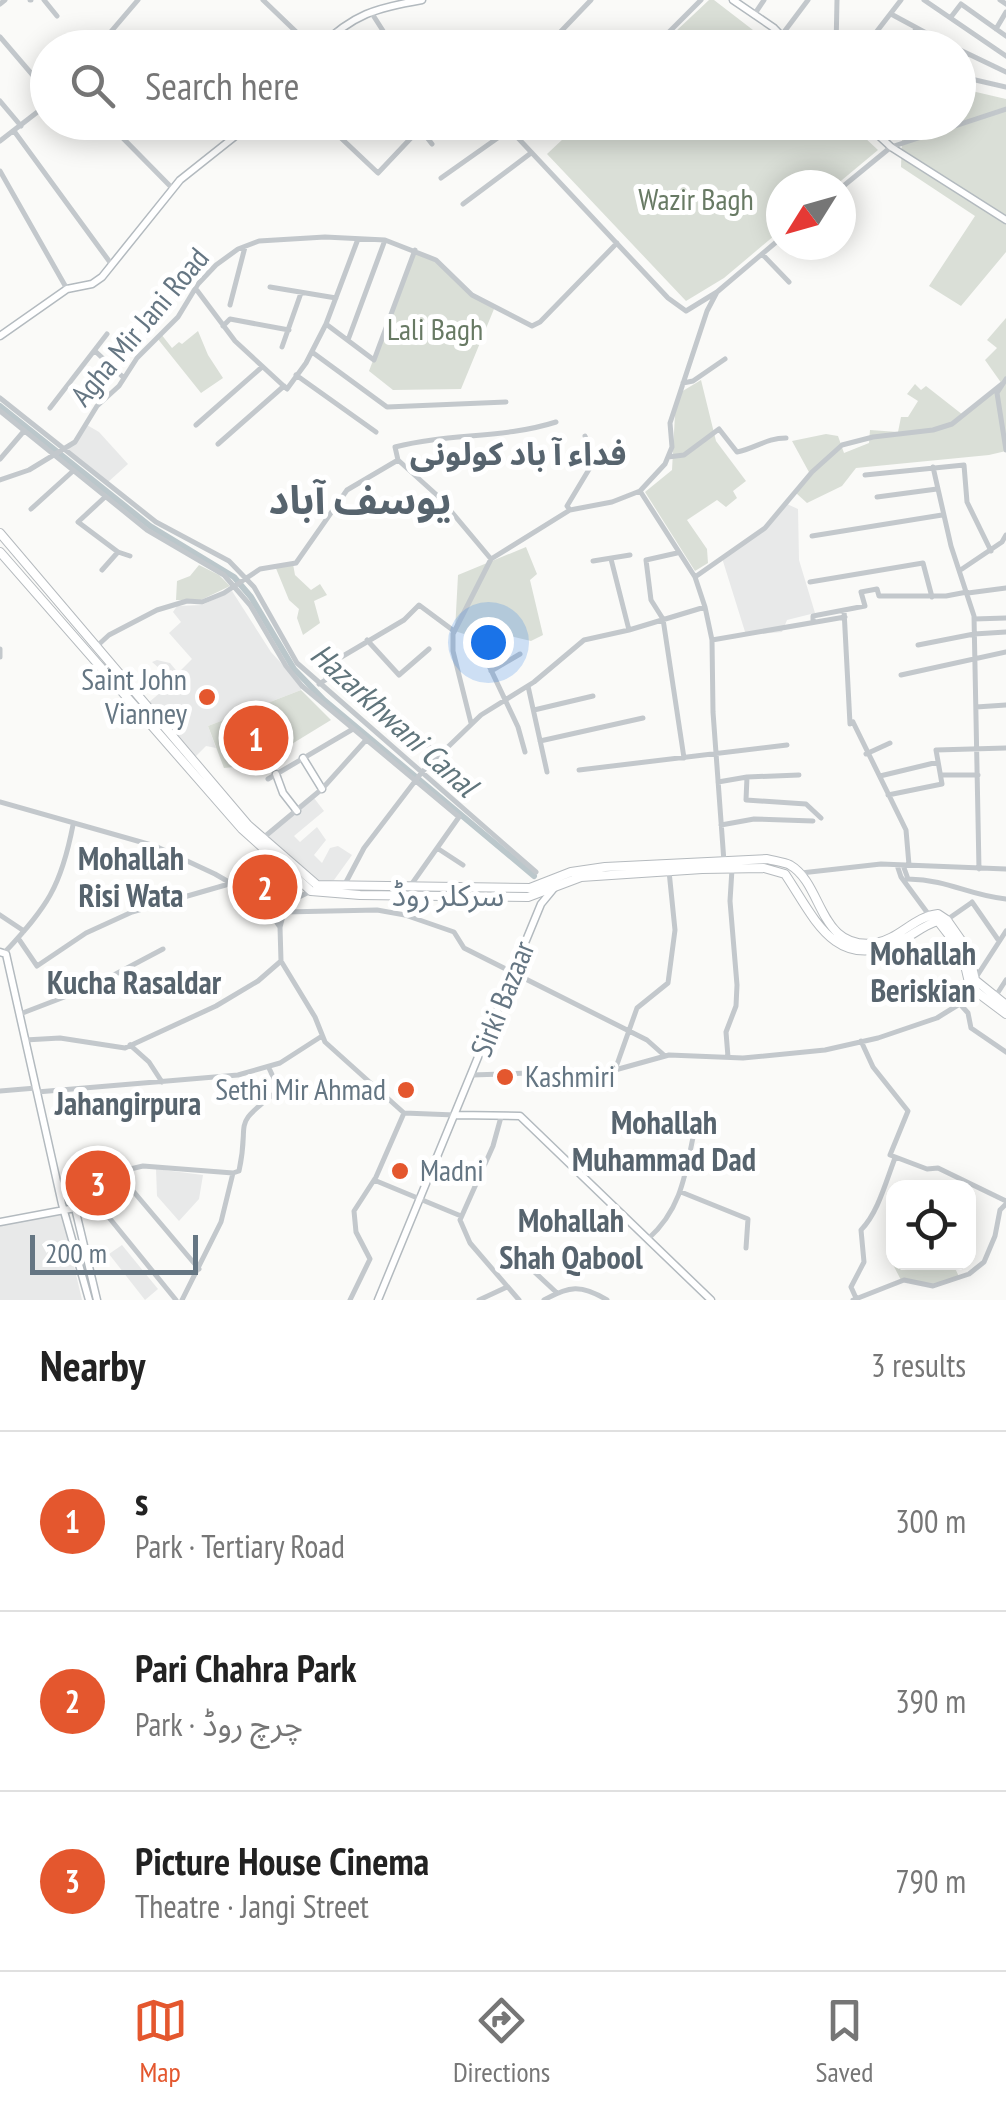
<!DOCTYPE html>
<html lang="en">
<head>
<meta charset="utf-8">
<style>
  :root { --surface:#fff; --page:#f6f6f6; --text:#222; --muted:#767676; --line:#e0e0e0; --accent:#e4572e }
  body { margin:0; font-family:"PT Sans Narrow","Noto Sans Arabic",sans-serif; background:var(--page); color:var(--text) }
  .controls { position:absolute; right:30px; bottom:30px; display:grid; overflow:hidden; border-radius:20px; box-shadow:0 5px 25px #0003 }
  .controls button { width:90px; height:90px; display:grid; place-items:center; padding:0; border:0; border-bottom:2px solid var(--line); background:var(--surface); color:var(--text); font:50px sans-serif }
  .compass { position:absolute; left:766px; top:170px; width:90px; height:90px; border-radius:50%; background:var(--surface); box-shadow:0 5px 25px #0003; rotate:233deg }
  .scale { position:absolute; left:30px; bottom:25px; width:168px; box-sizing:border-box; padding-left:10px; border:5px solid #657683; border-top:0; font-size:28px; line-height:35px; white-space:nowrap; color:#657683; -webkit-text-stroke:8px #fff; paint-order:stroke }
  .you { position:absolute; left:488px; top:642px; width:35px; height:35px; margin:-25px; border:8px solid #fff; border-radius:50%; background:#1a73e8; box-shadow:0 0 0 15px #1a73e833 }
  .badge { display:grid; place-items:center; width:65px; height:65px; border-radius:50%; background:var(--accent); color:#fff; font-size:32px; font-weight:700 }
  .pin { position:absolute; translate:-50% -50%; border:5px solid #fff; box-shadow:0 2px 10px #0006 }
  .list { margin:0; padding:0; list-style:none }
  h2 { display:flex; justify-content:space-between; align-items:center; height:130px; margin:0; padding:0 40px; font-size:42px }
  h2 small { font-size:32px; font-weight:400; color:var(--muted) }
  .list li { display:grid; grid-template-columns:65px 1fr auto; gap:30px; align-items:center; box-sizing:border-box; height:180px; padding:0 40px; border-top:2px solid var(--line) }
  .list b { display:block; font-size:38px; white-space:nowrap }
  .list p { margin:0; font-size:32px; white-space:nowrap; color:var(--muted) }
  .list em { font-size:32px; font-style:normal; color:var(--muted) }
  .icon { flex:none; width:55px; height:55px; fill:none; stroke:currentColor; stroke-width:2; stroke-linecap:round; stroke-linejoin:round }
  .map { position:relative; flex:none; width:1006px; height:1300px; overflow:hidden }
  .search { position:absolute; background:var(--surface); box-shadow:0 5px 25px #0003; left:30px; right:30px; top:30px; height:110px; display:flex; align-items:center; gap:25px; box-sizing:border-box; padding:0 35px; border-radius:55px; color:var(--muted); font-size:38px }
  .sheet { height:670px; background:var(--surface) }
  nav { display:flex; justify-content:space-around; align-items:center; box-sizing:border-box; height:140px; border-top:2px solid var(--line); background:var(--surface); font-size:28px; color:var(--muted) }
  nav a { display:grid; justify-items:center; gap:5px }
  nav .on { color:var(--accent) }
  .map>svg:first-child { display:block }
  .built { fill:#e8e9e9 }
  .green { fill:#dadfd7 }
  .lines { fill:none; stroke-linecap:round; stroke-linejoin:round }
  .canal { stroke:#bbc7cb; stroke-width:6 }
  .secondary-casing { stroke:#b3babf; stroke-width:9 }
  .primary-casing { stroke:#b5babe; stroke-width:10 }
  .street { stroke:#c3c8cc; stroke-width:5 }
  .secondary { stroke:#fff; stroke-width:6 }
  .primary { stroke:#fff; stroke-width:8 }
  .poi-dot { fill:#e4572e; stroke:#fff; stroke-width:4 }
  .labels { text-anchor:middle; stroke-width:10; stroke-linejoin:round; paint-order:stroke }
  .park-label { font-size:30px; fill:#687a64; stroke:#fff }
  .street-label { font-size:30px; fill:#657683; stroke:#fff }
  .poi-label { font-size:30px; fill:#657683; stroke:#fff; text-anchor:end }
  .neighbourhood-label { font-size:32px; font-weight:bold; fill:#57646e; stroke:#fff }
  .water-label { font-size:32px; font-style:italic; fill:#60757c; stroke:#fff }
  .district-label { font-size:40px; font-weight:bold; fill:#57646e; stroke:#fff }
</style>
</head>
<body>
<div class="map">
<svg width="1006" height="1300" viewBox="0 0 1006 1300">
  <rect width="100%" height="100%" fill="#fafaf8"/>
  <!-- built -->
  <path class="built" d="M87 425 99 432 128 464 107 483 65 450Z
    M787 504 798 509 799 560 815 613 787 620 782 632 746 635 722 558 765 528Z
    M232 591 271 652 302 686 301 690 208 726 216 748 206 746 195 757 148 703 174 681 152 662 157 660 170 663 180 675 179 672 192 659 169 633 181 622 173 612 177 606 202 605Z
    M314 798 324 811 294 836 300 842 317 827 326 840 314 855 322 863 330 848 338 846 352 855 334 880 317 885 267 837Z
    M156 1169 203 1175 199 1199 179 1221 157 1196Z
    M62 1214 82 1300H0V1225Z
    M122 1245 158 1289 145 1300 109 1254Z"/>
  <!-- green -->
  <path class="green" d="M709 0H714L775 47H659Z
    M959 88 1006 99V252L961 306 929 286 975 216 901 167 902 140 874 123 958 122Z
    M581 122 849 123 878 150 836 185H781V230L724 278 686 301 547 154Z
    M415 250C446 264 465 291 494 309L461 389 393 390 369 371Z
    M1006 318V451L989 455 856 468 842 486 807 503 796 493 810 474 792 441 826 434 838 436 844 453 869 443 870 430 898 432 901 417H908L918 401 907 394 915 384 921 390 926 386 963 415 1002 384 985 360 997 348 987 340Z
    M198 331 208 355 223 378 201 393 157 338 161 334 172 348 179 342 182 344Z
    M701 380 716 441 746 481 733 491 737 498 726 507 717 500 687 520 707 549 708 563 695 571 645 492 672 470 675 414 681 392Z
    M526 547 537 574 530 580 543 635 531 641 510 636 488 642 455 631 458 575Z
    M293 564 295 575 311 590 320 584 327 595 314 601 320 623 303 635 297 618 299 609 289 600 275 566Z
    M199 565 219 575 230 586 201 600H176L177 581 190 576Z
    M301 690 331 720 264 761 265 764 224 768 208 726Z
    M893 1257 894 1262 961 1263 955 1268 960 1279 933 1286 901 1280 890 1259Z"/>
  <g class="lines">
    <!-- canal -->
    <path class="canal" d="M0 406 150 526 234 577 251 597 294 669 324 700 534 876"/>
    <!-- secondary casing -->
    <g class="secondary-casing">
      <path id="secondary" d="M733 0 774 28 793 48
        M319 48C353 14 376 8 422 0
        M864 122 891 147 1006 220
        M0 336 67 289 92 284 102 277 180 180 253 122
        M303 758 322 789
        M276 774 283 793 297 811
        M0 952 6 954 62 1204 89 1300
        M455 1115 520 1116 711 1300
        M0 1222 75 1208 97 1300
        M378 1300 541 904 555 887"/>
    </g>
    <!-- primary casing -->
    <g class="primary-casing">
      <path id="primary" d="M0 533 248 825 317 885 530 888 571 872 605 867 767 859C774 861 784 862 790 865 824 885 818 951 876 943 899 939 915 916 938 914L947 920 968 950 975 980 1006 1005
        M0 552 242 829 311 891 360 895 528 897 581 877 702 869 764 868 785 874C814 917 834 971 896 943 911 937 923 925 938 921L962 952 970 987 1006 1014"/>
    </g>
    <!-- street -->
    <path class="street" d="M30 0H31
      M44 0 57 16
      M263 0 313 48
      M924 0 1006 56
      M1000 0 1006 4
      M0 4 5 0
      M371 12 394 48
      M891 14 954 48
      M754 15 764 0
      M951 17 961 4 1006 36
      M996 29 1006 12
      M336 31 351 48
      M781 36 808 0
      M0 37 48 93
      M786 39 830 48
      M97 48 138 0
      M456 48 473 39
      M545 48 591 0
      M653 48 701 0
      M836 48 837 0
      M864 48 901 0
      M904 48 916 29
      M958 49 1006 72
      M958 69 967 54
      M958 76 1006 87
      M0 101 21 126
      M107 122 173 189
      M324 122 378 173 411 138
      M415 122 432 144
      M503 122 668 298 686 311 717 292 781 238
      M14 131 112 265
      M0 141 40 110 48 96
      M0 171 67 289
      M441 178 509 130
      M841 188 891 147 1006 109
      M463 204 531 153
      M762 254 789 282
      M270 287 336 298
      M196 289 235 341 287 389 306 363 326 324 358 239
      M230 305 245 247
      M326 324 374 360 415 250
      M223 326 230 319 289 330
      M348 340 385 240
      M282 347 301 293
      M95 351 124 378
      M312 352 387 407 506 402
      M296 375 376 432
      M1006 379 997 393 1006 450
      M683 383 693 381 725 359
      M0 398 156 522 229 561 254 587 297 663 536 872
      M50 408 107 334
      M0 411 147 530 224 575 250 605 286 666 302 686 459 817 411 885
      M196 425 262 367
      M218 444 284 386
      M668 457 684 455 719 429 737 452C756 448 767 438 786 438
      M0 459 24 431
      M398 460 395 447C448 433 503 439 556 422
      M933 467 951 546 974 616 979 869
      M865 475 964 465 967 502 991 551
      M0 480 29 470 75 442 97 406 119 386 137 358 178 317 198 284 216 265 238 249 259 241 325 237 385 240 436 260 472 295 532 326 540 322 617 243
      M640 491 695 577 705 607 712 640 713 712 724 862
      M105 497 78 522 118 552 130 556
      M877 497 937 489
      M31 509 73 471
      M570 510 567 506 594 461 585 436
      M812 536 942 515
      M677 553 646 560 651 600 663 619 684 758
      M611 559 629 630
      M593 561 630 555
      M962 569 1002 542 1006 535
      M102 570 118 552
      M695 577 765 528 812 472 842 445 873 437 933 430 952 424 1002 384
      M810 582 923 563 932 597
      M968 593 1006 588
      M844 610 850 724 853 722 906 830 909 865
      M974 619 1006 618
      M813 621V616L865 606 861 592 877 589 879 596H946L967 592
      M472 630 518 727 525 752
      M367 640 399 675 429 649
      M712 640 845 617
      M918 645 974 634 1006 632
      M97 646 109 635 157 610 187 601 202 602 224 593 260 569 296 563 347 490 398 460 439 497 491 559
      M0 649V657
      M491 671 520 654
      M342 674 439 755
      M901 675 1006 652
      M319 684 327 679 321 669 404 620 419 605 454 631
      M528 686 547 772
      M976 707 1006 705
      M534 710 593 696
      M471 723 453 651V634L491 559 570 510 612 502 640 491 665 464 672 447 670 423 707 311 717 292
      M540 741 643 718
      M866 754 890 743
      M579 770 787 745
      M941 775H978
      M880 776 938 762
      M747 777 746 800 806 804 821 818
      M268 779 353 729
      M718 782 747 777 799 775
      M888 795 942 784 936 750 1006 748
      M0 802 155 846 215 874 262 901 280 927
      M721 825 754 819 813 821
      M263 838 322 789 366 740
      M437 848 463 865
      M897 865 901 877 929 915
      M903 865 908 879C950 880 967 895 1006 899
      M801 873 881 864 1006 869
      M345 884 364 848 422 772 481 715 534 682 584 640 629 630 705 607
      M311 891 293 900 285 908 280 927 281 961 315 1017 325 1042 404 1113 455 1115
      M972 902 999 941
      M284 912 377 910 405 915 454 932 464 948 647 1040 665 1056
      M0 915 24 931
      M948 919 971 903
      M18 938 37 966 86 933 132 912 229 884
      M5 952C47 907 61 887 73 825
      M975 979 1006 931
      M995 997 1006 980
      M959 1003 968 1013 971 1028 1006 1052
      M20 1014 93 986 163 949
      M25 1040 60 1038 125 1048 216 1006 258 981 281 961
      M861 1041 873 1067 908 1111 890 1155 927 1169 938 1168 1006 1201
      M130 1045 149 1062 162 1082
      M728 1057 726 1032 736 1006 737 985 730 901 732 869
      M615 1070 637 1008 668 983 675 930 669 871
      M472 1075 615 1070 669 1055 743 1058 825 1050 878 1038 937 1018 958 1005 970 987
      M0 1091 36 1088
      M37 1092 238 1075 280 1063 322 1036
      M501 1117 493 1146 460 1220 470 1243 519 1300
      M117 1172 199 1269
      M374 1180 461 1216
      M58 1186 143 1166 233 1173
      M681 1192 748 1219 746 1248
      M75 1208 93 1201 98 1204 176 1300
      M648 1239C684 1207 686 1168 696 1123
      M528 1266 557 1293
      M856 1298 851 1287 864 1262 861 1230C878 1213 886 1181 895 1158
      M182 1300 221 1222 233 1173 239 1171C251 1117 228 1129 279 1090L269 1068
      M350 1300 370 1259 356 1232 354 1211 376 1177 404 1113
      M479 1300 507 1287
      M544 1300C569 1286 581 1284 607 1300
      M853 1300 904 1280 933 1286 969 1274 984 1262 995 1236 1000 1210 1006 1204"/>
    <!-- secondary -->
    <use href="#secondary" class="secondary"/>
    <!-- primary -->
    <use href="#primary" class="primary"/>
  </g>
  <!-- markers -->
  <g class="poi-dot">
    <circle cx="207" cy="697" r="10"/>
    <circle cx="505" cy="1077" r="10"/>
    <circle cx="406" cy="1090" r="10"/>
    <circle cx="400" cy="1171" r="10"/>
  </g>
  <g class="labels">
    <!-- park labels -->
    <g class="park-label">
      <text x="696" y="210">Wazir Bagh</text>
      <text x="435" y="340">Lali Bagh</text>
    </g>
    <!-- street labels -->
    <g class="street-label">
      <text transform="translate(140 327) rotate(-50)" y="10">Agha Mir Jani Road</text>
      <text x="448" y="906">سرکلر روڈ</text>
      <text transform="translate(503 999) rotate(-68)" y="10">Sirki Bazaar</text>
    </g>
    <!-- poi labels -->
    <g class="poi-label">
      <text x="187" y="690">Saint John<tspan x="187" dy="34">Vianney</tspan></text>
      <text x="525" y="1087" text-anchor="start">Kashmiri</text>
      <text x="386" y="1100">Sethi Mir Ahmad</text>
      <text x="420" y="1181" text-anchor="start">Madni</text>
    </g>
    <!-- neighbourhood labels -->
    <g class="neighbourhood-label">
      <text x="518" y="465">فداء آ باد کولونی</text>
      <text x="131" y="870">Mohallah<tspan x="131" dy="37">Risi Wata</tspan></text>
      <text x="923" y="965">Mohallah<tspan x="923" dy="37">Beriskian</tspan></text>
      <text x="134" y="994">Kucha Rasaldar</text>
      <text x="128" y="1115">Jahangirpura</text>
      <text x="664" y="1134">Mohallah<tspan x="664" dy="37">Muhammad Dad</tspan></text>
      <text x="571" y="1232">Mohallah<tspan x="571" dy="37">Shah Qabool</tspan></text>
    </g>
    <!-- water labels -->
    <g class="water-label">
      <text transform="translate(394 720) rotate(42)" y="11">Hazarkhwani Canal</text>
    </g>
    <!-- district labels -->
    <g class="district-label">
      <text x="360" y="514">یوسف آباد</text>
    </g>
  </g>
</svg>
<div class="controls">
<button><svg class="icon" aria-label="locate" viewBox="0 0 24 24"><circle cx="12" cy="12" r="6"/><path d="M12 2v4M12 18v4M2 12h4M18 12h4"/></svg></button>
</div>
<svg class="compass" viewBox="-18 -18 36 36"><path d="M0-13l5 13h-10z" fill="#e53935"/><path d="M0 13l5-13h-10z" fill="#767676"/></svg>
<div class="scale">200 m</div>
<div class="you"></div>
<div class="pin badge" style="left:256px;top:738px">1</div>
<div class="pin badge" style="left:265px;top:887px">2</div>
<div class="pin badge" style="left:98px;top:1183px">3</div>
<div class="search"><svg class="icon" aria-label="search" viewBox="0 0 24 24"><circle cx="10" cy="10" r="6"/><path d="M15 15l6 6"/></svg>Search here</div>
</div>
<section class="sheet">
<h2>Nearby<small>3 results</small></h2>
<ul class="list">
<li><span class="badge">1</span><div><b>s</b><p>Park · Tertiary Road</p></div><em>300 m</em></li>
<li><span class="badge">2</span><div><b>Pari Chahra Park</b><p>Park · چرچ روڈ</p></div><em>390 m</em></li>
<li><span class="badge">3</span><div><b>Picture House Cinema</b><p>Theatre · Jangi Street</p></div><em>790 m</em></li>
</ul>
</section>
<nav>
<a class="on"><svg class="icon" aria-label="map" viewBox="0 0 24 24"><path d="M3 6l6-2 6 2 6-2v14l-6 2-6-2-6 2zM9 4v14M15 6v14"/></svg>Map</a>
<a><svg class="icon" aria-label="directions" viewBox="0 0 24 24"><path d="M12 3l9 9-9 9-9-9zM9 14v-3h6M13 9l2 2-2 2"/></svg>Directions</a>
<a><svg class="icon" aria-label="saved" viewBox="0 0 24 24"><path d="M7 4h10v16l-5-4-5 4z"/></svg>Saved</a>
</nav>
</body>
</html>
